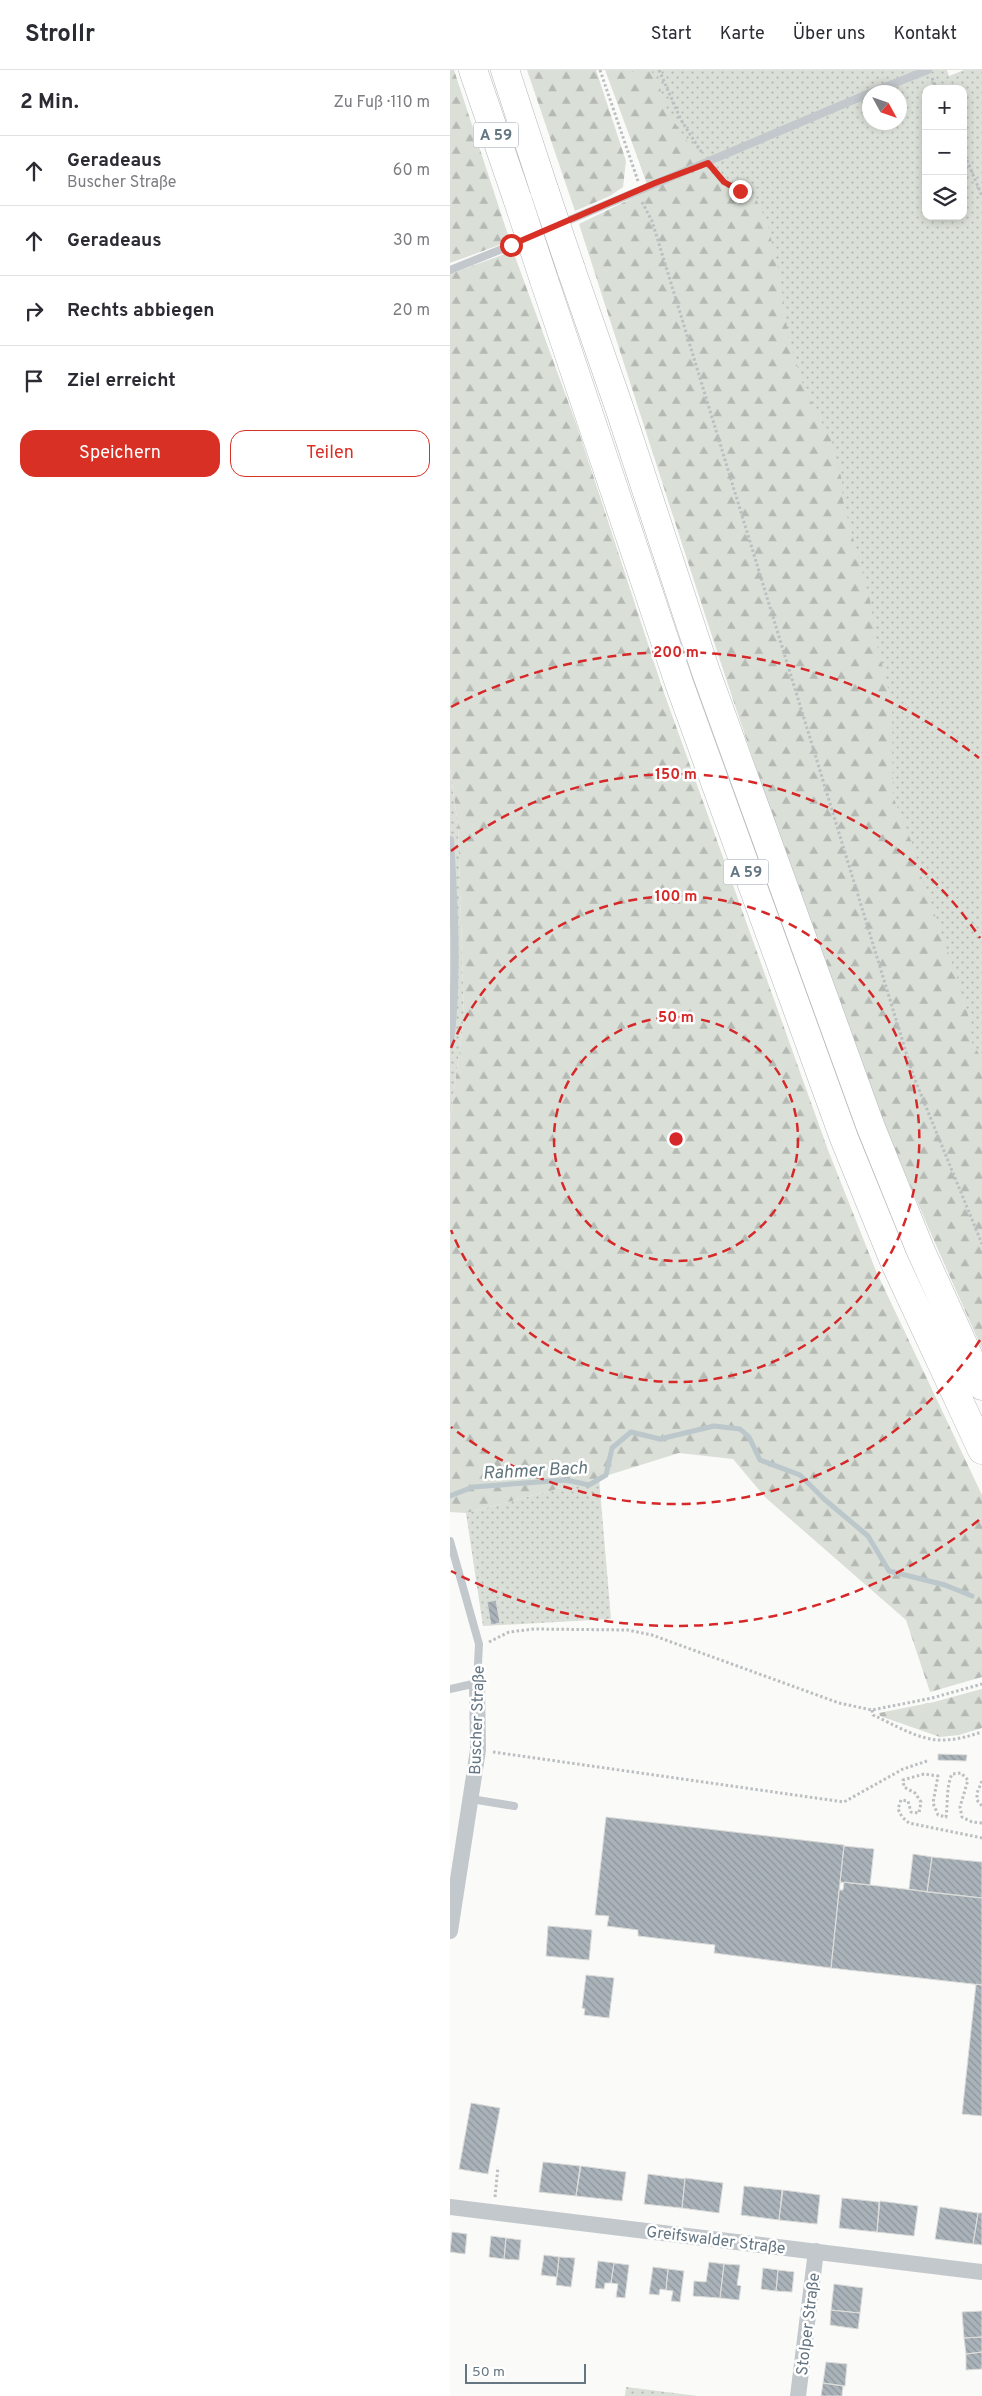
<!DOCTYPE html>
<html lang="de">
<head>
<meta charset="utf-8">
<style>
  :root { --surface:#fff; --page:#f7f7f7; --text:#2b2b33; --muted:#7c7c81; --line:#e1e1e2; --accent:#d93025 }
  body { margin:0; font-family:Overpass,sans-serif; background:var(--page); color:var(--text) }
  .controls { position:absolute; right:15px; top:15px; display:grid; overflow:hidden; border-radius:10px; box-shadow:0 2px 8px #0003 }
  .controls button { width:45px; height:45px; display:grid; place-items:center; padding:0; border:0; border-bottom:1px solid var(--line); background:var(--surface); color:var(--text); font:25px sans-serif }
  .compass { position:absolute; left:412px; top:15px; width:45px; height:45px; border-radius:50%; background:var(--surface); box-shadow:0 2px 8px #0003; rotate:130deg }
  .scale { position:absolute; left:15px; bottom:12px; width:121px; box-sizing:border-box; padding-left:5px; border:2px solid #657683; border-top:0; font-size:14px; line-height:18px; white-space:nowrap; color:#657683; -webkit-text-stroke:4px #fff; paint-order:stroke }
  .stop { position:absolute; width:15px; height:15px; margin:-11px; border:4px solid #d93025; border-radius:50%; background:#fff }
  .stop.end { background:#d93025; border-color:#fff; box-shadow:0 1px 5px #0008 }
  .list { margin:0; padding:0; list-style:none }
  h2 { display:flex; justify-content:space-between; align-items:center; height:65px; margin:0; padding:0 20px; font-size:21px }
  h2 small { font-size:16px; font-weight:400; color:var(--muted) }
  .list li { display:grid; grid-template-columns:32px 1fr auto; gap:15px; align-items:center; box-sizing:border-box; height:70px; padding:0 20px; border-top:1px solid var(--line) }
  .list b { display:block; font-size:19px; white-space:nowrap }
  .list p { margin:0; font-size:16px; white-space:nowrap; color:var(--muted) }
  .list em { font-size:16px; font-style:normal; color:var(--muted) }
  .actions { display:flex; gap:10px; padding:15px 20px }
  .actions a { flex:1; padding:11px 0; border:1px solid var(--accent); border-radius:15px; text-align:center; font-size:18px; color:var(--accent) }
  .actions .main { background:var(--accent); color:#fff }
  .icon { flex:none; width:28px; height:28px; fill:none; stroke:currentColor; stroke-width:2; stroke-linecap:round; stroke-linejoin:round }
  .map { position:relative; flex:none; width:532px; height:2326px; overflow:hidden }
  header { display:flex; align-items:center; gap:30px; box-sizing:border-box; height:70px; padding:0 25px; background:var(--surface); border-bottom:1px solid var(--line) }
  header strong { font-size:24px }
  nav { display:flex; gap:28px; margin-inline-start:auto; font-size:18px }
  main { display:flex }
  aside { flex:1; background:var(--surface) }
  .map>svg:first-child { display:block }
  .grass { fill:url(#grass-dots); fill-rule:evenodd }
  .forest { fill:url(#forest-firs) }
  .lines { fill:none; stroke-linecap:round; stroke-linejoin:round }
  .stream { stroke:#bbc7cb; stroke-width:5 }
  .building { fill:url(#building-back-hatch); stroke:#dcdcda }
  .highway-casing { stroke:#b4b9bd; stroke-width:29 }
  .path { stroke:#bbbfc2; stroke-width:3; stroke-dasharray:2.5 2.5; stroke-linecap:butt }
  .lane { stroke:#c3c8cc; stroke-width:8 }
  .street { stroke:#c3c8cc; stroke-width:16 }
  .highway { stroke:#fff; stroke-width:28 }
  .highway-bridge-casing { stroke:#b4b9bd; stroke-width:29; stroke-linecap:butt }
  .highway-bridge { stroke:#fff; stroke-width:28 }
  .route { stroke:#d93025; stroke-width:6 }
  .ring { fill:none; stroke:#d62828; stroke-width:2.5; stroke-dasharray:9 6 }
  .labels { text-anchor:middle; stroke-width:5; stroke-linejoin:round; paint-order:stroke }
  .shield { fill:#fff; stroke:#939fa8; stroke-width:1 }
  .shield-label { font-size:15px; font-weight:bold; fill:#657683 }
  .street-label { font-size:16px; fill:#657683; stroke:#fff }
  .water-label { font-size:18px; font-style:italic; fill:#60757c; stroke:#fff }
  .centre { fill:#d62828; stroke:#fff; stroke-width:2.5 }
  .ring-label { font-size:15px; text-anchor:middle; font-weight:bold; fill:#d62828; stroke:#fff; stroke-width:5; stroke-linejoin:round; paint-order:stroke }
</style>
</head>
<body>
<header>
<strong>Strollr</strong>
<nav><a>Start</a><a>Karte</a><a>Über uns</a><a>Kontakt</a></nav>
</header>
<main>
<aside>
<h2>2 Min.<small>Zu Fuß · 110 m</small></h2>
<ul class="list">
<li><svg class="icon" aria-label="ahead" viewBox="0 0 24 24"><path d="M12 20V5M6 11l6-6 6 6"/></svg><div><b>Geradeaus</b><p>Buscher Straße</p></div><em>60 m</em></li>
<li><svg class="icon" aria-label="ahead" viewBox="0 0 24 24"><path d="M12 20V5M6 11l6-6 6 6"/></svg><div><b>Geradeaus</b></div><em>30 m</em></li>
<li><svg class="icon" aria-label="right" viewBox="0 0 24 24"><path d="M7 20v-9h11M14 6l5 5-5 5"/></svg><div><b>Rechts abbiegen</b></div><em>20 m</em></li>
<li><svg class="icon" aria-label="arrive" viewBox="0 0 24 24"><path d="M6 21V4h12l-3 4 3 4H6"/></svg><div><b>Ziel erreicht</b></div></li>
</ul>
<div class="actions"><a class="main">Speichern</a><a>Teilen</a></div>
</aside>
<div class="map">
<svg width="532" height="2326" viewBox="0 0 532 2326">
  <defs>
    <pattern id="grass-dots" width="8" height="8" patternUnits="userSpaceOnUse" patternTransform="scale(1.25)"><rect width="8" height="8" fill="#dadfd7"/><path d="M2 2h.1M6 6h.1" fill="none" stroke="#b4b9b4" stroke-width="1.8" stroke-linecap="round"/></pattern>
    <pattern id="forest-firs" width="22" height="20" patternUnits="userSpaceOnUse" patternTransform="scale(1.25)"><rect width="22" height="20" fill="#dadfd7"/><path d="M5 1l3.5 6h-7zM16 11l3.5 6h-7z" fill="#b4b9b4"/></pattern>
    <pattern id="building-back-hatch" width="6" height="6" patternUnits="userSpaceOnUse" patternTransform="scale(1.25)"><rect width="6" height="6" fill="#aab3b9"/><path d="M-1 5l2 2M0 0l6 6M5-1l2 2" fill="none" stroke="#8e969c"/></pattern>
  </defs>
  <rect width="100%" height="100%" fill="#fafaf8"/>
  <!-- grass -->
  <path class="grass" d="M157 0H497L499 6 514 0H532V1133L199 120ZM476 19H513V146H476ZM420 22H450V52H420Z
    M0 698 8 756 14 948 0 1050Z
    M149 1408 161 1549 33 1556 16 1443Z
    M176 2317 248 2326H175Z"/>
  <!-- forest -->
  <path class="forest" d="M0 0H4L60 171 0 193Z
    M77 0H146L176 91 173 117 160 126 125 141Z
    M155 0 182 2 200 0C210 9 211 26 217 39 227 58 240 75 252 92L197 113Z
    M257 98C272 116 280 123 305 127L317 152 330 206 338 265 354 318 382 372 392 411 393 431 420 530 428 579 442 634 443 727 462 773 466 792 506 904 519 948 521 971 532 989V1279C498 1202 463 1125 432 1047 318 754 226 453 129 154L199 120Z
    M63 181 127 356 213 620 378 1080 426 1201 532 1425V1607L480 1622 456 1550 316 1428 283 1389 229 1383 149 1408 16 1443 0 1442V1050L14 948 8 756 0 698V204Z
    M532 1619V1658L509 1665 490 1667 430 1646 429 1643 484 1632Z"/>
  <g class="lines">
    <!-- stream -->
    <path class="stream" d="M0 1426 23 1417 116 1410 139 1415 156 1405 162 1378 181 1362 210 1369 264 1356 290 1359 299 1367 310 1390 350 1405 374 1429 418 1466 439 1501 495 1515 522 1526"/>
  </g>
  <!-- building -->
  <path class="building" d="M46 1530 50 1553 41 1555 37 1532Z
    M488 1684 517 1685 516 1691 488 1690Z
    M156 1747 394 1775 381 1898 264 1883 265 1875 188 1866V1860L157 1856 159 1846 145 1845Z
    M394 1776 424 1779 420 1815 390 1812Z
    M463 1784 482 1787 477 1822 459 1819Z
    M482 1787 532 1792V1828L477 1822Z
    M394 1812 532 1828V1915L381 1898 389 1820H393Z
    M98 1856 142 1860 139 1890 96 1886Z
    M136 1905 164 1908 159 1948 134 1945 135 1939 132 1938Z
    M526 1914 532 1915V2046L512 2044Z
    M21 2033 50 2038 38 2104 9 2099Z
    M93 2092 130 2096 126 2126 89 2122Z
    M131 2096 176 2102 172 2131 126 2126Z
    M198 2104 235 2109 232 2138 194 2134Z
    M235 2108 273 2113 269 2143 232 2138Z
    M294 2116 332 2120 329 2150 291 2145Z
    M333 2120 370 2125 367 2154 329 2150Z
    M392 2128 429 2132 427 2162 389 2158Z
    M430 2131 468 2136 464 2166 427 2162Z
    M490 2137 528 2143 523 2174 485 2169Z
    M528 2143H532V2175L523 2174Z
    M2 2162 17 2164 15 2184 0 2182Z
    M41 2166 56 2168 54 2189 39 2187Z
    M56 2168 71 2170 69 2190 54 2189Z
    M94 2185 109 2187 107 2207 91 2205Z
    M109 2187 125 2188 121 2217 106 2215Z
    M148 2191 164 2193 161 2213H155L154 2219 145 2218Z
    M259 2192 274 2194 270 2228 243 2226 244 2211 256 2212Z
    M164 2193 179 2195 175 2228 166 2227 168 2214 161 2213Z
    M274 2194 290 2195 287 2215 291 2216 289 2230 270 2228Z
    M203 2197 218 2199 216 2220 210 2219 209 2225 199 2224Z
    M313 2198 328 2200 326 2221 311 2219Z
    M218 2199 234 2201 230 2232 221 2231 223 2221 216 2220Z
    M328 2200 344 2202 342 2222 326 2221Z
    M384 2214 413 2218 410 2243 381 2240Z
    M381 2240 410 2243 408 2259 380 2255Z
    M532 2241V2267L514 2268 512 2242Z
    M532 2267V2282L516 2284 514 2268Z
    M532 2282V2299L516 2300V2284Z
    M376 2292 397 2294 395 2316 373 2313Z
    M373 2313 393 2316 392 2326H371Z"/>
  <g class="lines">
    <!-- highway casing -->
    <g class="highway-casing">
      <path id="highway" d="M23 0 68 131
        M55 0 95 122
        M121 199 169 337 256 602 420 1055 470 1179 532 1316
        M94 210 229 613 394 1068 444 1191 532 1380"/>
    </g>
    <!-- path -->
    <path class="path" d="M150 0 188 111
      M209 0 231 50 252 83
      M482 8 487 19
      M513 81 532 126
      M264 100 281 117 303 123
      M192 132 202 151 463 1005 532 1174
      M39 1572 59 1562 84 1559 178 1560 202 1565 389 1633 422 1640 482 1628 532 1614
      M422 1640 423 1645C443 1654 470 1671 493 1670 507 1670 519 1666 532 1662
      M43 1682 394 1732 453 1699 477 1691
      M532 1711 527 1723V1730L532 1736
      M532 1753 522 1752 512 1747 510 1737 518 1710 511 1703 502 1704C496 1717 498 1733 496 1747L488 1745 483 1733 488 1706 474 1704 453 1710 454 1717 465 1723 471 1732 469 1743 461 1742 458 1731 451 1730 448 1739 452 1747 459 1753 532 1768
      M45 2127 48 2097"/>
    <!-- lane -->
    <path class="lane" d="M422 22 478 0
      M110 154 420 23
      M0 200 77 169
      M0 770C4 837 8 906 0 973
      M0 1471 29 1574 27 1613 0 1619
      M21 1729 64 1736"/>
    <!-- street -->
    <path class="street" d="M0 1861 28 1680 27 1613
      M0 2137 532 2202
      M348 2326 366 2181"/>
    <!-- highway -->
    <use href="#highway" class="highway"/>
    <!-- highway-bridge casing -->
    <g class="highway-bridge-casing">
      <path id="highway-bridge" d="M95 122 121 199
        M68 131 94 210"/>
    </g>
    <!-- highway-bridge -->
    <use href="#highway-bridge" class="highway-bridge"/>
  </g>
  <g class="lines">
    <!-- route -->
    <path class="route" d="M61 175 205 113 258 93 274 112 290 121"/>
  </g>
  <!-- distance rings -->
  <g class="ring">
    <circle cx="226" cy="1069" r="122"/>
    <path d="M1 978A243 243 0 1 1 1 1160"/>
    <path d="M530 1270A365 365 0 0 1 1 1357M1 781A365 365 0 0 1 530 868"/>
    <path d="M529 1450A487 487 0 0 1 1 1501M1 637A487 487 0 0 1 529 688"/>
  </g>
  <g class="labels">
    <!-- shield labels -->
    <g class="shield">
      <rect x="23.5" y="52.5" width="45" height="25" rx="4"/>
      <rect x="273.5" y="789.5" width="45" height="25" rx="4"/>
    </g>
    <g class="shield-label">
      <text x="46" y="70">A 59</text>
      <text x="296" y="807">A 59</text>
    </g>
    <!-- street labels -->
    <g class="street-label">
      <text transform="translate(26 1650) rotate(-88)" y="6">Buscher Straße</text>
      <text transform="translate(266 2169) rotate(7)" y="6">Greifswalder Straße</text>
      <text transform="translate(357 2254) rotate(-83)" y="6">Stolper Straße</text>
    </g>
    <!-- water labels -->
    <g class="water-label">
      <text transform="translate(85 1400) rotate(-3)" y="6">Rahmer Bach</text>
    </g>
  </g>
  <circle cx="226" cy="1069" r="8" class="centre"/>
  <g class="ring-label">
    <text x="226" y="587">200 m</text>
    <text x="226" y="709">150 m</text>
    <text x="226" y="831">100 m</text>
    <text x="226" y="952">50 m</text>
  </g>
</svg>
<div class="controls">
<button>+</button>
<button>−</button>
<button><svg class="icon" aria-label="layers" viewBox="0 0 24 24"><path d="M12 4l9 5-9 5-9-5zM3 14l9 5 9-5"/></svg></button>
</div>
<svg class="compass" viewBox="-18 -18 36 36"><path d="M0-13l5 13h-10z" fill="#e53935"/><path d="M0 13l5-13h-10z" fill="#7c7c81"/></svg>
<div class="scale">50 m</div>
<div class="stop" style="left:61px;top:175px"></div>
<div class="stop end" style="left:290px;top:121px"></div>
</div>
</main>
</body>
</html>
